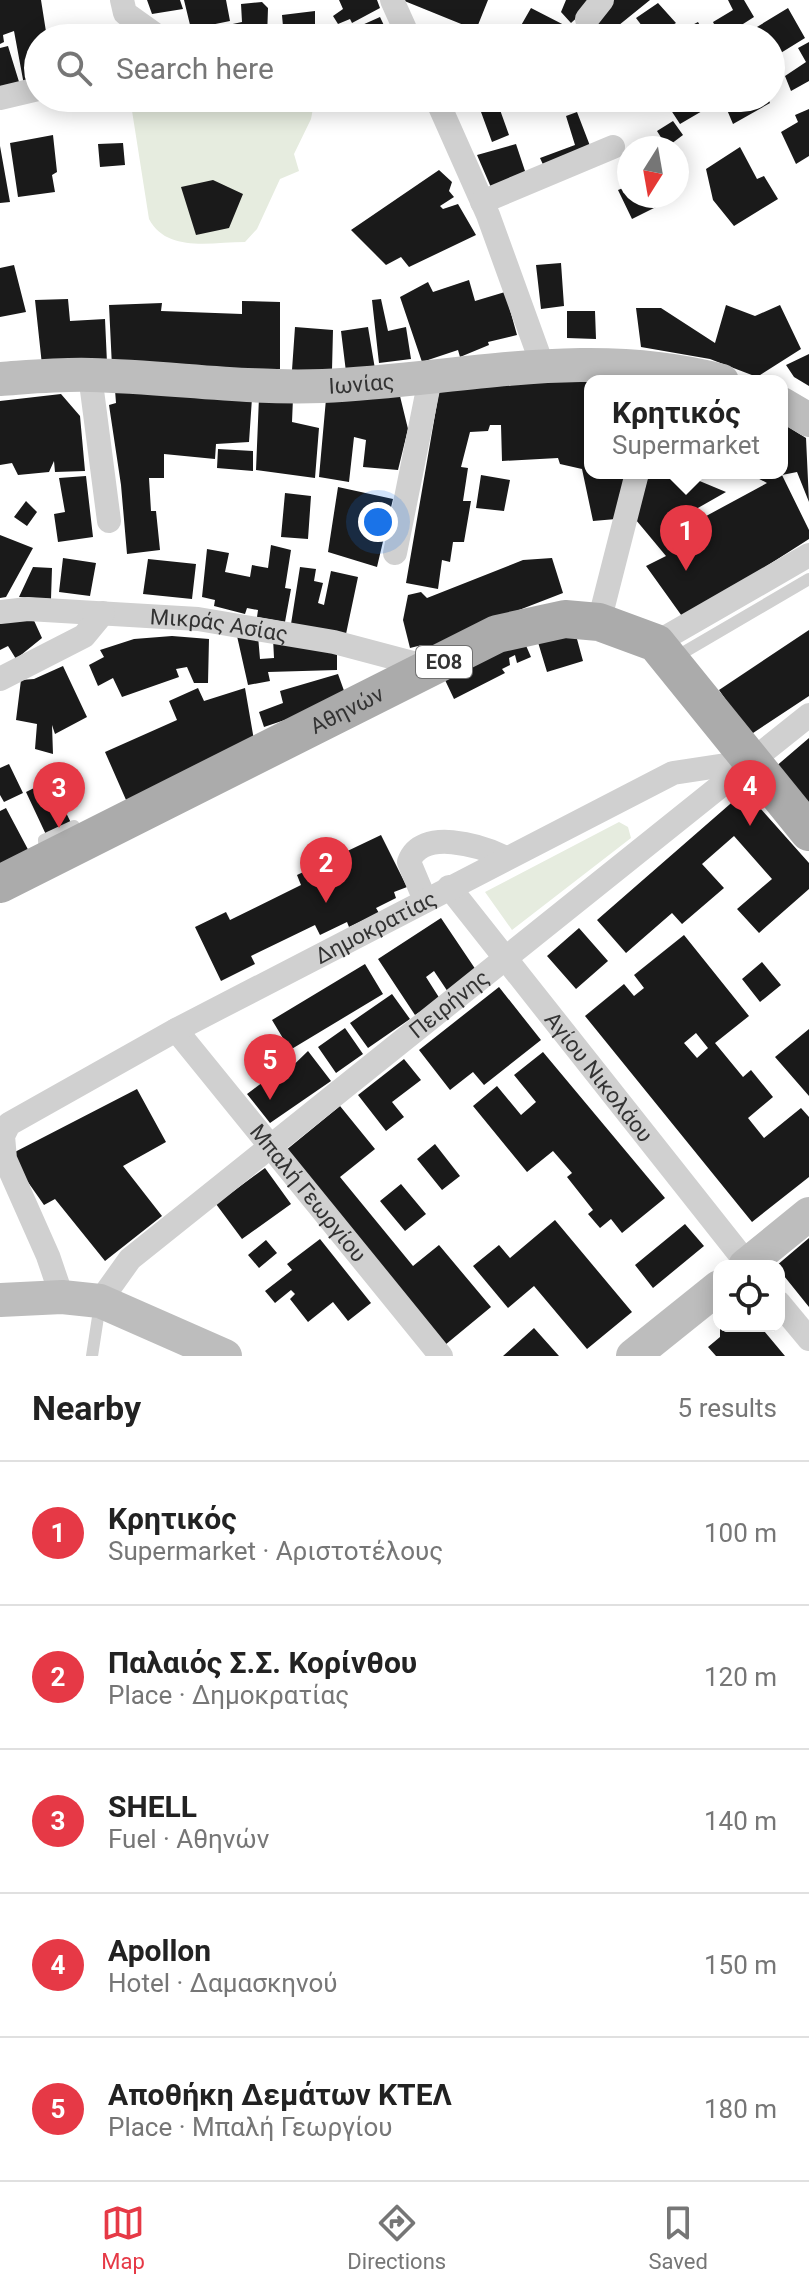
<!DOCTYPE html>
<html lang="en">
<head>
<meta charset="utf-8">
<style>
  :root { --surface:#fff; --page:#f2f2f2; --text:#222; --muted:#767676; --line:#e0e0e0; --accent:#e63946 }
  body { margin:0; font-family:Roboto,sans-serif; background:var(--page); color:var(--text) }
  .controls { position:absolute; right:24px; bottom:24px; display:grid; overflow:hidden; border-radius:16px; box-shadow:0 4px 20px #0003 }
  .controls button { width:72px; height:72px; display:grid; place-items:center; padding:0; border:0; border-bottom:2px solid var(--line); background:var(--surface); color:var(--text); font:40px sans-serif }
  .compass { position:absolute; left:617px; top:136px; width:72px; height:72px; border-radius:50%; background:var(--surface); box-shadow:0 4px 20px #0003; rotate:191deg }
  .you { position:absolute; left:378px; top:522px; width:28px; height:28px; margin:-20px; border:6px solid #fff; border-radius:50%; background:#1a73e8; box-shadow:0 0 0 12px #1a73e833 }
  .badge { display:grid; place-items:center; width:52px; height:52px; border-radius:50%; background:var(--accent); color:#fff; font-size:26px; font-weight:700 }
  .pin { position:absolute; translate:-50% -66px; filter:drop-shadow(0 2px 4px #0008) }
  .pin::after { content:''; position:absolute; top:42px; width:28px; height:24px; background:inherit; clip-path:polygon(0 0,100% 0,50% 100%) }
  .popup { position:absolute; left:584px; top:375px; width:204px; height:104px; box-sizing:border-box; display:grid; place-content:center; border-radius:16px; background:var(--surface); filter:drop-shadow(0 2px 6px #0005); font-size:26px; white-space:nowrap; color:var(--muted) }
  .popup b { font-size:30px; color:var(--text) }
  .popup::after { content:''; position:absolute; left:50%; top:100%; margin-left:-16px; border:16px solid transparent; border-top-color:var(--surface) }
  .list { margin:0; padding:0; list-style:none }
  h2 { display:flex; justify-content:space-between; align-items:center; height:104px; margin:0; padding:0 32px; font-size:34px }
  h2 small { font-size:26px; font-weight:400; color:var(--muted) }
  .list li { display:grid; grid-template-columns:52px 1fr auto; gap:24px; align-items:center; box-sizing:border-box; height:144px; padding:0 32px; border-top:2px solid var(--line) }
  .list b { display:block; font-size:30px; white-space:nowrap }
  .list p { margin:0; font-size:26px; white-space:nowrap; color:var(--muted) }
  .list em { font-size:26px; font-style:normal; color:var(--muted) }
  .icon { flex:none; width:44px; height:44px; fill:none; stroke:currentColor; stroke-width:2; stroke-linecap:round; stroke-linejoin:round }
  .map { position:relative; flex:none; width:809px; height:1356px; overflow:hidden }
  .search { position:absolute; background:var(--surface); box-shadow:0 4px 20px #0003; left:24px; right:24px; top:24px; height:88px; display:flex; align-items:center; gap:20px; box-sizing:border-box; padding:0 28px; border-radius:44px; color:var(--muted); font-size:30px }
  .sheet { height:824px; background:var(--surface) }
  nav { display:flex; justify-content:space-around; align-items:center; box-sizing:border-box; height:112px; border-top:2px solid var(--line); background:var(--surface); font-size:22px; color:var(--muted) }
  nav a { display:grid; justify-items:center; gap:4px }
  nav .on { color:var(--accent) }
  .map>svg:first-child { display:block }
  .green { fill:#e6ecdf }
  .building { fill:#1a1a1a; fill-rule:evenodd }
  .lines { fill:none; stroke-linecap:round; stroke-linejoin:round }
  .lane { stroke:#d0d0d0; stroke-width:12 }
  .street { stroke:#d0d0d0; stroke-width:24 }
  .secondary { stroke:#bdbdbd; stroke-width:34 }
  .primary { stroke:#ababab; stroke-width:38 }
  .labels { text-anchor:middle; stroke-width:8; stroke-linejoin:round; paint-order:stroke }
  .shield { fill:#fff; stroke:#707070; stroke-width:2 }
  .shield-label { font-size:20px; font-weight:bold; fill:#333 }
  .street-label { font-size:22px; fill:#333; stroke:#fff }
</style>
</head>
<body>
<div class="map">
<svg width="809" height="1356" viewBox="0 0 809 1356">
  <rect width="100%" height="100%" fill="#fff"/>
  <!-- green -->
  <path class="green" d="M130 98H315L311 119 294 154 299 171 280 179 257 229 245 242C211 242 167 253 149 219Z
    M619 822 628 827 631 838 512 930 485 892Z"/>
  <!-- building -->
  <path class="building" d="M0 0H41L47 38H38L34 44 38 51V83L24 85 14 31 3 35 4 42 0 44Z
    M147 0H180L183 9 152 14Z
    M184 0H226L230 21 191 29Z
    M339 0H377L380 8 352 23 350 19 338 24 333 16 343 9Z
    M402 0H488L476 30Z
    M566 0H596L571 23 561 12Z
    M610 0H650L603 38H596L588 28Z
    M728 0H744L754 17 721 38 713 22 733 10Z
    M262 2 268 8 267 38H229L228 25 242 22 241 4Z
    M658 3 676 23 651 38 636 18Z
    M531 8 568 27 562 38 515 36Z
    M788 8 805 38 771 59V38H750L747 33Z
    M315 11V38H284L282 15Z
    M380 17 390 38H333Z
    M698 22 707 38H668L675 34Z
    M809 42V81L791 91 785 76 806 62 798 48Z
    M8 46 20 85 0 93V48Z
    M59 98H89L90 105 61 110Z
    M663 98H706L709 107 680 124Z
    M722 98H768L770 103 733 124Z
    M499 107 509 135 492 142 481 112Z
    M809 109V156L796 164 781 132 798 122 795 115Z
    M577 112 592 151 546 171 540 158 575 145 566 116Z
    M673 121 683 135 667 147 657 131Z
    M53 135 57 172 52 175 55 192 18 197 10 143Z
    M123 143 125 165 100 167 98 144Z
    M516 144 528 180 493 192 477 155Z
    M0 146 10 202 0 203Z
    M740 147 757 179 764 176 778 199 734 226 713 200 706 169Z
    M629 160V196H656L660 205 632 219 618 190 628 186 619 162Z
    M439 170 452 182 449 191 454 197 440 206 443 209 458 204 476 235 409 267 401 257 386 265 351 230Z
    M213 180 243 194 229 228 196 235 181 187Z
    M561 263 564 306 541 309 536 265Z
    M14 265 26 312 0 317V268Z
    M469 280 475 301 505 292 517 335 488 342 489 345 460 357 458 350 422 362 400 297 428 282 433 292Z
    M68 299 70 321 105 319 107 363 42 365 35 300Z
    M381 299 388 331 406 327 411 359 379 363 372 300Z
    M242 301 280 302V369L112 367 109 305 162 303 161 311 242 314Z
    M726 305 755 316 780 305 801 349 757 377 710 359 641 347 636 308H661L715 343Z
    M567 311H595L596 339 567 338Z
    M295 327 333 330 332 370H292Z
    M368 327 375 369 346 372 341 331Z
    M809 354V386L794 377 786 365Z
    M590 379V473H628L616 519 593 521 582 469 560 464 558 458 502 461 501 425H490L488 431 470 432 461 467 468 468 463 501H471L464 542H453L450 562 442 560 438 589 406 583 440 386Z
    M115 390 252 398 249 442 216 444 215 459 164 454V478H149L151 511H156L160 550 127 554 121 485 109 405 116 403Z
    M399 392 408 429 398 470 363 467 366 440 354 437 349 482 319 477 326 399Z
    M61 394 80 416 85 471 55 472 54 461 49 472 18 475 12 463 0 465V401Z
    M259 397 293 398 292 422 319 428 315 478 256 470Z
    M782 423 806 438 809 502 797 472 782 475Z
    M218 449 253 451V471L217 468Z
    M649 473H691L690 477 726 492 668 525 673 534 767 483 748 473H781L809 530V539L684 619 646 566 666 556 636 520Z
    M481 475 510 480 504 511 476 508Z
    M86 476 93 537 58 542 54 514 65 512 59 478Z
    M338 487 393 499 377 567 328 552Z
    M285 493 311 496 308 539 281 537Z
    M26 501 37 512 27 526 14 517Z
    M0 535 33 548 6 597 0 598Z
    M271 545 291 550 285 588 291 589 285 622 257 617 258 610 247 608 245 614 214 606 215 600 202 597 207 549 229 553 225 572 250 577 252 565 268 568Z
    M63 558 96 563 90 596 59 592Z
    M552 558 563 593 470 629 427 653 422 645 410 648 403 620 408 595 421 592 427 598 523 560Z
    M148 559 196 564 192 599 143 594Z
    M33 567 52 568 51 599 19 597Z
    M300 567 316 569 314 581 323 583 318 603 324 605 331 571 358 577 346 634 291 624Z
    M31 614 42 638 16 659 8 646 0 650V616Z
    M574 628 583 661 547 672 537 639Z
    M809 630V696L750 735 719 690Z
    M172 636 209 639 208 683H194L187 667 176 669 179 677 122 697 113 678 98 686 89 665 104 657 100 650 134 639Z
    M237 636H258L260 659 274 658 273 638 337 653V670L268 672 270 681 248 685Z
    M524 641 531 657 517 663 515 655 509 658 510 665 502 669 505 673 454 699 445 680Z
    M63 666 87 717 55 734 52 725 53 754 35 749 37 724 16 720 21 680 34 679Z
    M338 674 347 699 264 727 259 712 283 703 280 691Z
    M198 688 204 701 245 688 255 746 130 809 105 752 177 720 169 701Z
    M809 738V808L774 768Z
    M9 764 23 793 4 802 0 795V768Z
    M50 780 74 829 49 841 26 792Z
    M745 791 809 863V889L759 933 737 909 772 879 734 836 702 864 724 888 682 924 672 913 626 953 597 920Z
    M6 808 32 857 0 873V811Z
    M381 835 407 887 394 892 396 898 376 908 379 913 349 927 347 922 320 935 315 925 251 956 255 964 221 981 195 927 226 912 230 920 301 885 297 875Z
    M441 918 478 973 448 992 434 971 426 977 440 999 415 1015 378 959Z
    M579 928 608 961 576 989 547 956Z
    M684 935 749 1016 715 1043 743 1077 751 1070 773 1097 748 1118 764 1138 801 1108 809 1117V1177L752 1222 585 1016 624 984 634 996 644 988 634 975ZM696 1033 708 1048 697 1058 684 1043Z
    M762 962 781 985 760 1002 742 979Z
    M365 964 383 994 290 1050 272 1020Z
    M499 987 541 1040 484 1085 473 1072 450 1090 419 1050Z
    M392 994 410 1019 368 1048 350 1023Z
    M345 1028 363 1054 336 1073 318 1047Z
    M809 1029V1096L775 1057Z
    M308 1051 331 1081 270 1123 247 1094 271 1076 276 1082Z
    M543 1052 665 1198 622 1233 611 1219 600 1228 588 1214 593 1210 567 1177 572 1173 553 1151 527 1172 473 1106 497 1086 521 1115 536 1102 514 1075Z
    M404 1059 421 1080 392 1102 404 1117 386 1131 358 1095Z
    M137 1089 166 1142 123 1166 162 1216 105 1261 55 1199 44 1205 9 1155Z
    M340 1106 375 1149 340 1177 413 1266 439 1245 491 1307 445 1345 285 1151Z
    M435 1144 460 1176 442 1190 417 1159Z
    M265 1168 291 1204 242 1239 216 1204Z
    M401 1184 426 1214 405 1231 380 1201Z
    M555 1220 632 1312 587 1349 534 1286 508 1308 473 1266 499 1245 510 1258Z
    M685 1224 704 1246 653 1288 635 1265Z
    M809 1238V1307L776 1266Z
    M320 1239 371 1303 348 1321 333 1302 308 1322 290 1299 295 1294 291 1290 275 1303 265 1291 292 1270 287 1264Z
    M266 1240 277 1253 259 1268 248 1255Z
    M720 1326H760L785 1356H716L708 1347 720 1337Z
    M534 1328 559 1356H503Z"/>
  <g class="lines">
    <!-- lane -->
    <path class="lane" d="M674 658 809 579
      M45 857 44 840 74 826
      M92 1356 100 1304"/>
    <!-- street -->
    <g class="street">
      <path d="M122 0 125 13 160 38"/>
      <path d="M392 0 409 38"/>
      <path d="M587 19 602 0"/>
      <path d="M0 98 38 89"/>
      <path d="M436 98 488 215 542 364"/>
      <path d="M482 202 613 147"/>
      <path d="M90 375 109 521"/>
      <path d="M395 553 431 374"/>
      <path id="s1" d="M0 612 28 609 198 619 334 642 432 668"/>
      <path d="M599 622 637 473"/>
      <path d="M656 643 809 555"/>
      <path d="M0 679 84 636 103 613"/>
      <path id="s2" d="M449 887 749 1266"/>
      <path d="M425 900 409 862C421 827 481 846 504 857"/>
      <path id="s3" d="M176 1030 441 1356"/>
      <path id="s4" d="M62 1297 48 1256 5 1159 3 1136 9 1124 176 1030 673 773 752 761"/>
      <path id="s5" d="M100 1301 130 1259 809 715"/>
      <path d="M779 1303 809 1339"/>
    </g>
    <!-- secondary -->
    <g class="secondary">
      <path id="s6" d="M0 379C30 377 61 374 91 375 169 377 245 389 323 386 457 380 588 345 722 381"/>
      <path d="M782 404 809 420"/>
      <path d="M745 1266 809 1214"/>
      <path d="M0 1300 62 1297 100 1301 225 1356"/>
      <path d="M633 1356 719 1287"/>
    </g>
    <!-- primary -->
    <path class="primary" id="s7" d="M0 884 497 634 565 619 599 622 656 643 809 832"/>
  </g>
  <g class="labels">
    <!-- shield labels -->
    <rect class="shield" x="416" y="646" width="56" height="32" rx="6"/>
    <g class="shield-label">
      <text x="444" y="669">ΕΟ8</text>
    </g>
    <!-- street labels -->
    <g class="street-label">
      <text dy="8" stroke="none"><textPath href="#s6" startOffset="362">Ιωνίας</textPath></text>
      <text dy="8" stroke="none"><textPath href="#s1" startOffset="220">Μικράς Ασίας</textPath></text>
      <text dy="8" stroke="none"><textPath href="#s7" startOffset="388">Αθηνών</textPath></text>
      <text dy="8" stroke="none"><textPath href="#s4" startOffset="602">Δημοκρατίας</textPath></text>
      <text dy="8" stroke="none"><textPath href="#s5" startOffset="460">Πειρήνης</textPath></text>
      <text dy="8" stroke="none"><textPath href="#s2" startOffset="242">Αγίου Νικολάου</textPath></text>
      <text dy="8" stroke="none"><textPath href="#s3" startOffset="210">Μπαλή Γεωργίου</textPath></text>
    </g>
  </g>
</svg>
<div class="controls">
<button><svg class="icon" aria-label="locate" viewBox="0 0 24 24"><circle cx="12" cy="12" r="6"/><path d="M12 2v4M12 18v4M2 12h4M18 12h4"/></svg></button>
</div>
<svg class="compass" viewBox="-18 -18 36 36"><path d="M0-13l5 13h-10z" fill="#e53935"/><path d="M0 13l5-13h-10z" fill="#767676"/></svg>
<div class="you"></div>
<div class="pin badge" style="left:686px;top:571px">1</div>
<div class="popup"><b>Κρητικός</b>Supermarket</div>
<div class="pin badge" style="left:326px;top:903px">2</div>
<div class="pin badge" style="left:59px;top:828px">3</div>
<div class="pin badge" style="left:750px;top:826px">4</div>
<div class="pin badge" style="left:270px;top:1100px">5</div>
<div class="search"><svg class="icon" aria-label="search" viewBox="0 0 24 24"><circle cx="10" cy="10" r="6"/><path d="M15 15l6 6"/></svg>Search here</div>
</div>
<section class="sheet">
<h2>Nearby<small>5 results</small></h2>
<ul class="list">
<li><span class="badge">1</span><div><b>Κρητικός</b><p>Supermarket · Αριστοτέλους</p></div><em>100 m</em></li>
<li><span class="badge">2</span><div><b>Παλαιός Σ.Σ. Κορίνθου</b><p>Place · Δημοκρατίας</p></div><em>120 m</em></li>
<li><span class="badge">3</span><div><b>SHELL</b><p>Fuel · Αθηνών</p></div><em>140 m</em></li>
<li><span class="badge">4</span><div><b>Apollon</b><p>Hotel · Δαμασκηνού</p></div><em>150 m</em></li>
<li><span class="badge">5</span><div><b>Αποθήκη Δεμάτων ΚΤΕΛ</b><p>Place · Μπαλή Γεωργίου</p></div><em>180 m</em></li>
</ul>
</section>
<nav>
<a class="on"><svg class="icon" aria-label="map" viewBox="0 0 24 24"><path d="M3 6l6-2 6 2 6-2v14l-6 2-6-2-6 2zM9 4v14M15 6v14"/></svg>Map</a>
<a><svg class="icon" aria-label="directions" viewBox="0 0 24 24"><path d="M12 3l9 9-9 9-9-9zM9 14v-3h6M13 9l2 2-2 2"/></svg>Directions</a>
<a><svg class="icon" aria-label="saved" viewBox="0 0 24 24"><path d="M7 4h10v16l-5-4-5 4z"/></svg>Saved</a>
</nav>
</body>
</html>
